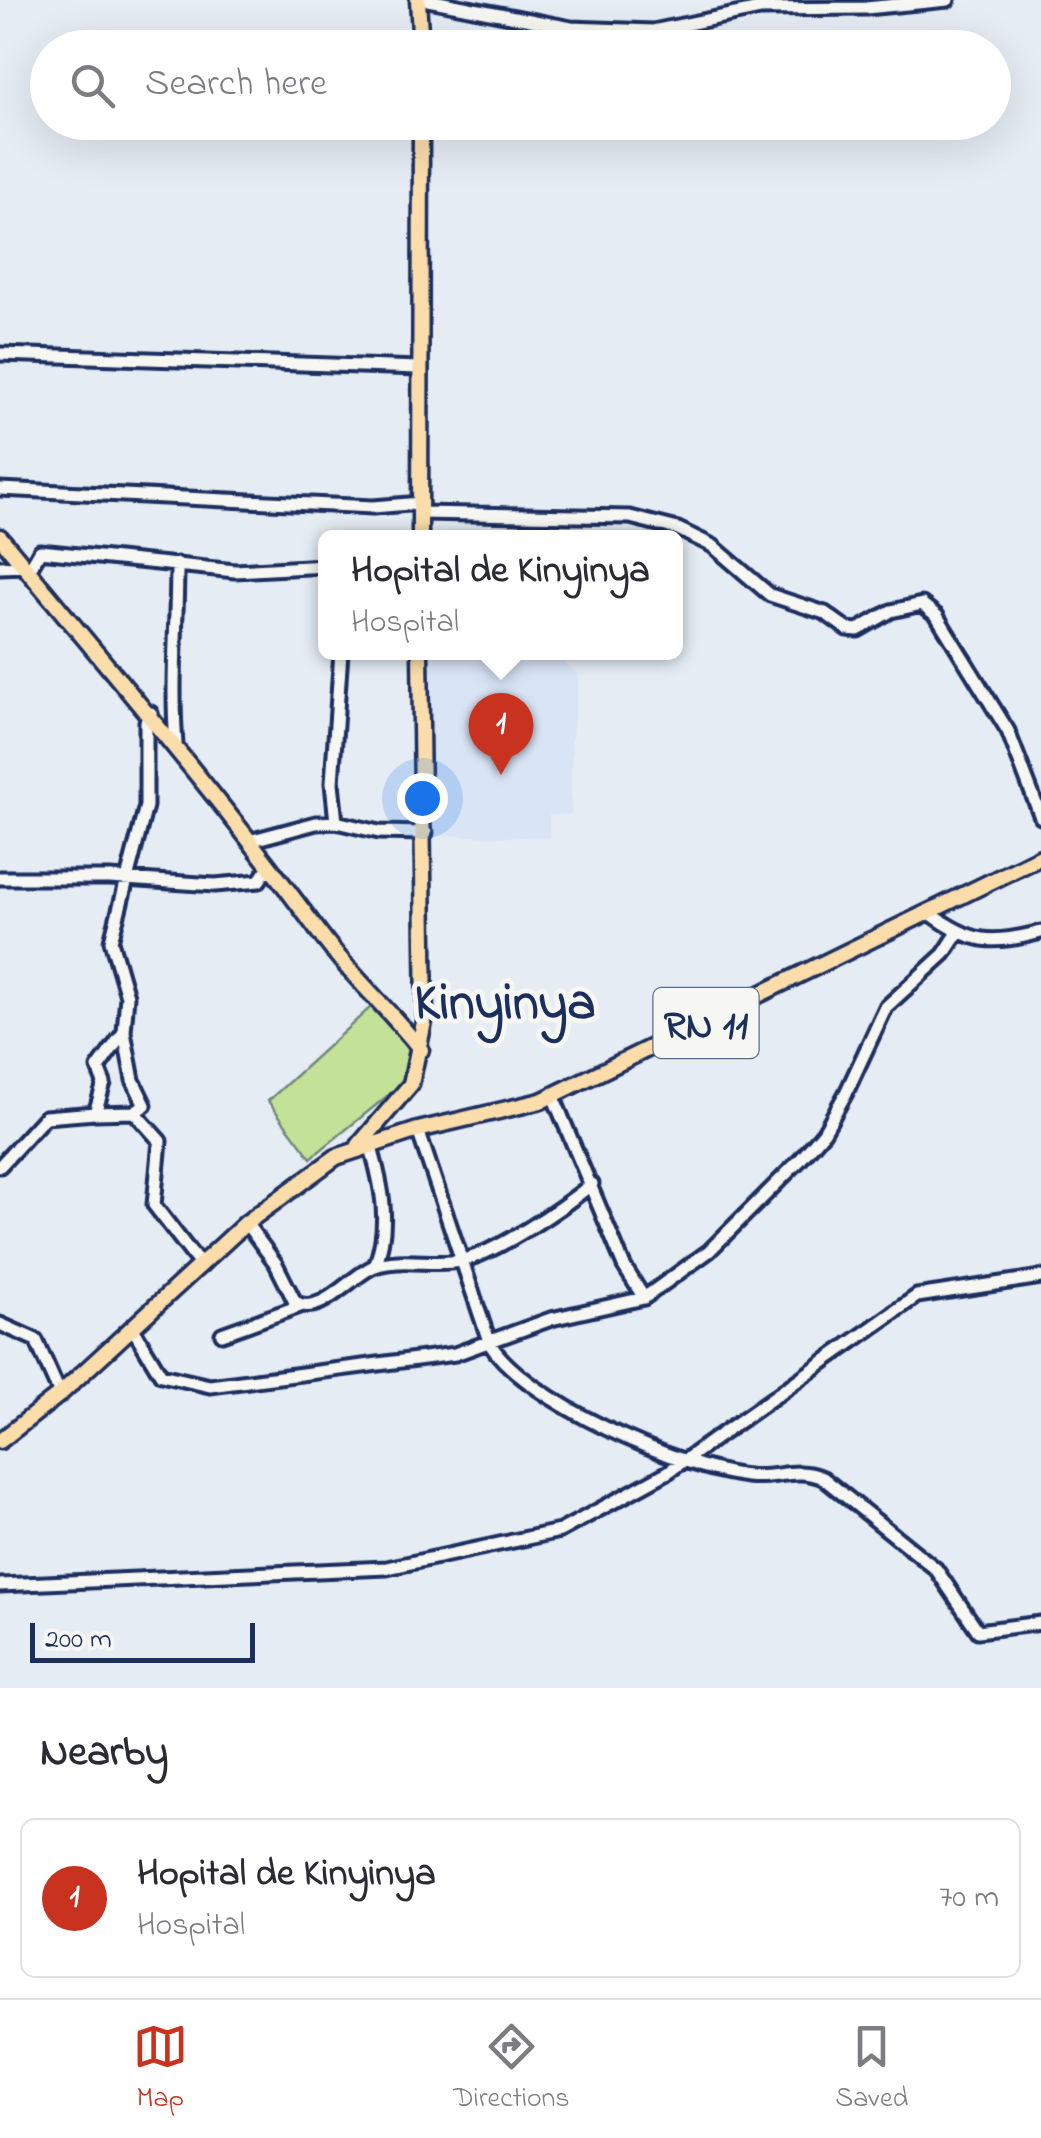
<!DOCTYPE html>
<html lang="en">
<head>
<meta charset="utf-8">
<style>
  :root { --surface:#fff; --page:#f2f2f3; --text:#2b2b33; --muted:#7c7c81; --line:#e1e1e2; --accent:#c8321e }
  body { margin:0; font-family:"Indie Flower",sans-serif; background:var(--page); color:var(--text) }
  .scale { position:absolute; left:30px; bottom:25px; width:225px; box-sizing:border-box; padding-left:10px; border:5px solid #1b2f5e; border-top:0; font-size:28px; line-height:35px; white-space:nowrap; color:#1b2f5e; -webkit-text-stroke:8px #f6f6f2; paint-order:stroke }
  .you { position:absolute; left:422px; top:798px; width:35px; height:35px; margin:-25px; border:8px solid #fff; border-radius:50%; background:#1a73e8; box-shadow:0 0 0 15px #1a73e833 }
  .badge { display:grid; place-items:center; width:65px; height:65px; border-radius:50%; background:var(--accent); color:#fff; font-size:32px; font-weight:700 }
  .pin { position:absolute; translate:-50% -82px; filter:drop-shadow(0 2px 5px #0008) }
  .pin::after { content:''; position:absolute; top:52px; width:35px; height:30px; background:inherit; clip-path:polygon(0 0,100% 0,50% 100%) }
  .popup { position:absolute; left:318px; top:530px; width:365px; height:130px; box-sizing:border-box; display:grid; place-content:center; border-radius:15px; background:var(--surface); filter:drop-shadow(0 2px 8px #0005); font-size:32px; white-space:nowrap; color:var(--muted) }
  .popup b { font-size:38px; color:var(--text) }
  .popup::after { content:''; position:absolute; left:50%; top:100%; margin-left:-20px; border:20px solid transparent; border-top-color:var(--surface) }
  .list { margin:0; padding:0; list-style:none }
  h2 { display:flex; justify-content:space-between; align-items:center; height:130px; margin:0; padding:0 40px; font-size:42px }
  h2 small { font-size:32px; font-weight:400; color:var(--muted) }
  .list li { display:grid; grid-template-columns:65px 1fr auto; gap:30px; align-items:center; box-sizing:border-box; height:160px; margin:0 20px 20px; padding:0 20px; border:2px solid var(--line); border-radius:15px }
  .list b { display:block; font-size:38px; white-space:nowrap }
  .list p { margin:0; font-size:32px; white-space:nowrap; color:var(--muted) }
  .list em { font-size:32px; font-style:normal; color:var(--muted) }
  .icon { flex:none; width:55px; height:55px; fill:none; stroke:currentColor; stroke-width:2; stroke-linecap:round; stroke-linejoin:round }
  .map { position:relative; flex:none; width:1041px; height:1688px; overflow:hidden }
  .search { position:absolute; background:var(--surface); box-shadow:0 10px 40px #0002; left:30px; right:30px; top:30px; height:110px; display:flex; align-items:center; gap:25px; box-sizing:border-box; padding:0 35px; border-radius:55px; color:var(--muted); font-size:38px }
  .sheet { height:310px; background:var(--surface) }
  nav { display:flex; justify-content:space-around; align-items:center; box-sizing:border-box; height:140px; border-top:2px solid var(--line); background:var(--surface); font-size:28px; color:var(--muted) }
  nav a { display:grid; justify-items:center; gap:5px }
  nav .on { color:var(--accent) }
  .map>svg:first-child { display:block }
  .built { fill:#d9e4f5 }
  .green { fill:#c4e198; stroke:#70887b; stroke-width:2.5 }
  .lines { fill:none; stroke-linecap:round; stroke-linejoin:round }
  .minor-casing { stroke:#1b2f5e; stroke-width:19 }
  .major-casing { stroke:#1b2f5e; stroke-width:21 }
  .minor { stroke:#f6f6f2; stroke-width:11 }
  .major { stroke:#fbddab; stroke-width:14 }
  .labels { text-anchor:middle; stroke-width:10; stroke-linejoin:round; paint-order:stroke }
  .shield { fill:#f6f6f2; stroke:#5d6b8a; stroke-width:2.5 }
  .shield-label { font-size:40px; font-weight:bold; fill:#1b2f5e }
  .district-label { font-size:52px; font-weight:bold; fill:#1b2f5e; stroke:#f6f6f2 }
</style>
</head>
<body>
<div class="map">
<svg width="1041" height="1688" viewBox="0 0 1041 1688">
  <rect width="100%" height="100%" fill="#e5ecf4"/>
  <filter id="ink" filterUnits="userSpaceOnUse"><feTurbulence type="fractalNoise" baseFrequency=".01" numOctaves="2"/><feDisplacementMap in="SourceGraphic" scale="20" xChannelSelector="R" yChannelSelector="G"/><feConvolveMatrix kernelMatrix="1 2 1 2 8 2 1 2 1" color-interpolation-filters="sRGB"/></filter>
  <g filter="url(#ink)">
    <!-- built -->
    <path class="built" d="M431 653H556L579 676 572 735 571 814 549 815V838L430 835Z"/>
    <!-- green -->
    <path class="green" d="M373 1005 416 1053 413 1075 311 1158 268 1101Z"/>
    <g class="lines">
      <!-- minor casing -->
      <g class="minor-casing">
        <path id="minor" d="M428 0 571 28 653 31 760 9 866 8 948 0
          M0 354 419 368
          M0 489 373 507 421 503
          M422 513 630 517 678 529 713 546 770 595 825 613 847 629 858 630 891 611 922 604 937 616 1008 731 1041 817
          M0 567 24 566
          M28 572 40 551 235 571 326 566
          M176 744C171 684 177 625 177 564
          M336 822 332 783 341 652
          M253 840 316 823 336 822 379 832 426 833
          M0 878H110L215 885 259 881 265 872 276 873
          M930 913C971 944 992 945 1041 932
          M553 1096 624 1266 644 1298
          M134 1112 160 1141 154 1205 201 1266
          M95 1113 134 1112 145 1105 133 1080 124 1032
          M418 1130 490 1344C527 1402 679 1468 747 1476 775 1480 795 1466 823 1478L936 1569 978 1631 1041 1623
          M370 1144C382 1185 391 1225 375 1266
          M0 1166 45 1117 95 1113 104 1083 98 1068 124 1032 127 996 111 941 146 806V722L151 713
          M246 1223 276 1264 295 1302C321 1318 352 1274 375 1266 400 1257 433 1266 460 1261 497 1253 562 1208 592 1184
          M0 1324 36 1340 60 1394
          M132 1327 161 1375 210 1386 455 1354 551 1319 644 1298 709 1251 800 1160 824 1132 846 1093 886 1007 944 954 957 934
          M222 1334 300 1306
          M0 1585 387 1568 560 1531 668 1472 917 1296 1041 1277"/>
      </g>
      <!-- major casing -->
      <g class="major-casing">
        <path id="major" d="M418 0 421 48
          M0 537C109 669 220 797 321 935 351 976 390 1010 421 1050
          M420 538 421 122
          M359 1145 411 1084 425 1017 420 652
          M0 1441 60 1394 246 1223 336 1157 418 1130 541 1101 1041 857"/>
      </g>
      <!-- minor -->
      <use href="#minor" class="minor"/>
      <!-- major -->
      <use href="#major" class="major"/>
    </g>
  </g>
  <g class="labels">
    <!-- shield labels -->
    <rect class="shield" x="653.5" y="988" width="105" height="70" rx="8"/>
    <g class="shield-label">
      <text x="706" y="1037">RN 11</text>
    </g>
    <!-- district labels -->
    <g class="district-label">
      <text x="505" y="1018">Kinyinya</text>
    </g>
  </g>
</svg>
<div class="scale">200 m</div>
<div class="you"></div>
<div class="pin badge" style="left:501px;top:775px">1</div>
<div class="popup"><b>Hopital de Kinyinya</b>Hospital</div>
<div class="search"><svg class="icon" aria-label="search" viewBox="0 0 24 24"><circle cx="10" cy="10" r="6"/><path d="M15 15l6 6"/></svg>Search here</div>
</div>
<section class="sheet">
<h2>Nearby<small></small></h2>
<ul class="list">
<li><span class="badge">1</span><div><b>Hopital de Kinyinya</b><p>Hospital</p></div><em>70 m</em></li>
</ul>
</section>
<nav>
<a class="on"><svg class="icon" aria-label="map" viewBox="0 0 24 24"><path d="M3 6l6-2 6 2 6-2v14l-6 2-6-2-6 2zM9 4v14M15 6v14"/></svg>Map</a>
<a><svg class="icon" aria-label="directions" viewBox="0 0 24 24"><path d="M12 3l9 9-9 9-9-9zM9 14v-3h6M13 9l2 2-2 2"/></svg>Directions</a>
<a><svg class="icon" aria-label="saved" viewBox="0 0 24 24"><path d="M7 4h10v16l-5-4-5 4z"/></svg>Saved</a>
</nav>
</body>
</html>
